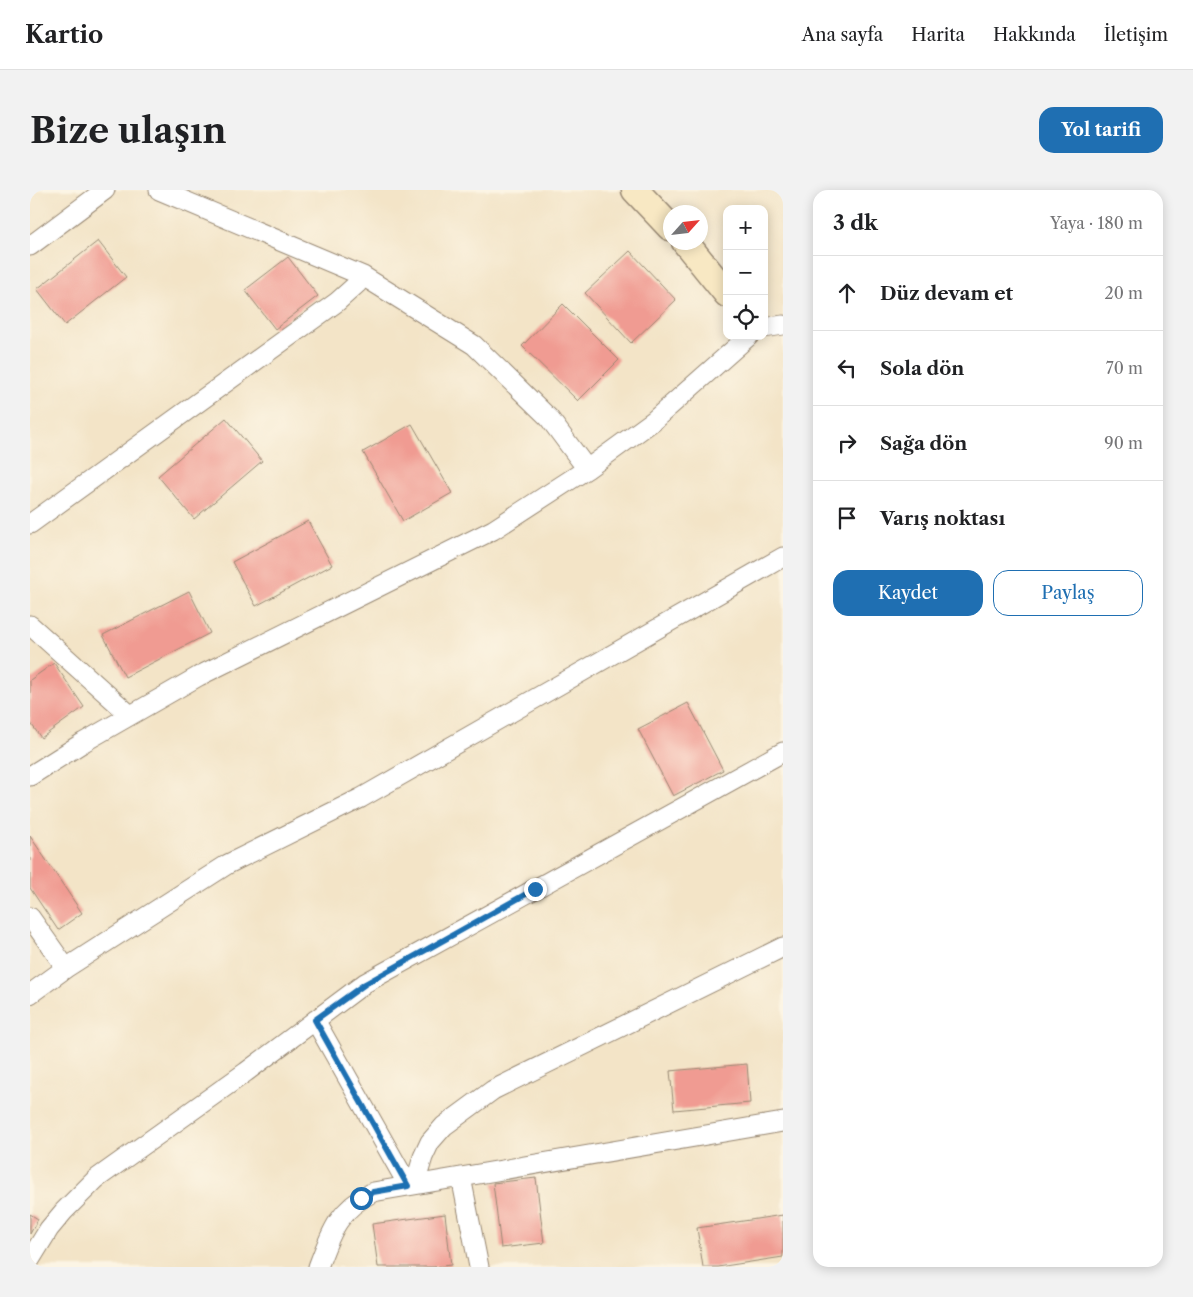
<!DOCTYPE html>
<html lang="tr">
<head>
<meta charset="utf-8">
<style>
  :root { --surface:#fff; --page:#f2f2f2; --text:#202124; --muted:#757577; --line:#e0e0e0; --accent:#1f6fb2 }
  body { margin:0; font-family:"Libre Caslon Text",serif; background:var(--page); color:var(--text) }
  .controls { position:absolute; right:15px; top:15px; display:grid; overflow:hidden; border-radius:10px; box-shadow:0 2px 12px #0003 }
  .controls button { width:45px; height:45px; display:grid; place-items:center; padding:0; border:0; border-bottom:1px solid var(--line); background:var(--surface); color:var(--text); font:25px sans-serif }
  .compass { position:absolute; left:633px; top:15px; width:45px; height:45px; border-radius:50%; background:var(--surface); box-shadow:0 2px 12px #0003; rotate:63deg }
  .stop { position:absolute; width:15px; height:15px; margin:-11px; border:4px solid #1f6fb2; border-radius:50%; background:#fff }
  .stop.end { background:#1f6fb2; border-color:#fff; box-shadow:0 1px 5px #0008 }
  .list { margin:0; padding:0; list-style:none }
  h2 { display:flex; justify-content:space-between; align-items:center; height:65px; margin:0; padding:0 20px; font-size:21px }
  h2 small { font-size:16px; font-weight:400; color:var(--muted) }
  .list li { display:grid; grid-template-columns:32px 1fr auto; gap:15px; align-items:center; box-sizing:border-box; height:75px; padding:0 20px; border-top:1px solid var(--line) }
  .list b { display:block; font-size:19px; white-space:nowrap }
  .list em { font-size:16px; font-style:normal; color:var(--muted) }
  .actions { display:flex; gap:10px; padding:15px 20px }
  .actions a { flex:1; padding:11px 0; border:1px solid var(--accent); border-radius:15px; text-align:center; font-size:18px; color:var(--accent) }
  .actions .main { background:var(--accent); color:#fff }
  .icon { flex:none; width:28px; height:28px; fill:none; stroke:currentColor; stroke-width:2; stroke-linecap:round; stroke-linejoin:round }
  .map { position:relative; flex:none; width:753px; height:1077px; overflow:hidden; border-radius:15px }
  header { display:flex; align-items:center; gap:30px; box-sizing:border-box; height:70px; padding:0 25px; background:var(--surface); border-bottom:1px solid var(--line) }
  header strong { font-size:24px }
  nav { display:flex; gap:28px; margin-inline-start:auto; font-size:18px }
  .intro { display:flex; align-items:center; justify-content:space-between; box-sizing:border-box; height:120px; padding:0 30px }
  h1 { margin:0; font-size:35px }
  .button { padding:12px 22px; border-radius:15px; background:var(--accent); color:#fff; font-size:18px; font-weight:700 }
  main { display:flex; gap:30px; padding:0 30px }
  aside { flex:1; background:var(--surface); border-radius:15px; box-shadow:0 2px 12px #0003 }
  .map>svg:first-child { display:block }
  .building { fill:#f09b92 }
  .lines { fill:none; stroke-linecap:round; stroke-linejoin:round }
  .street-casing { stroke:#978772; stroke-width:21 }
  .secondary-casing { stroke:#978772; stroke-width:29 }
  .street { stroke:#fff; stroke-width:19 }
  .secondary { stroke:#f8e8c3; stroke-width:26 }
  .route { stroke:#1f6fb2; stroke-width:6 }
</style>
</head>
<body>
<header>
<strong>Kartio</strong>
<nav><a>Ana sayfa</a><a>Harita</a><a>Hakkında</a><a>İletişim</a></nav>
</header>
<div class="intro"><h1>Bize ulaşın</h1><a class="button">Yol tarifi</a></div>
<main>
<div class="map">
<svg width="753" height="1077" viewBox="0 0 753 1077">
  <rect width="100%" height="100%" fill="#fcf5e5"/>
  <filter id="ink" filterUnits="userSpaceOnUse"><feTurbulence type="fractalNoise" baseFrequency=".02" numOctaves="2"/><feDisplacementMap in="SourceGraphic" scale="10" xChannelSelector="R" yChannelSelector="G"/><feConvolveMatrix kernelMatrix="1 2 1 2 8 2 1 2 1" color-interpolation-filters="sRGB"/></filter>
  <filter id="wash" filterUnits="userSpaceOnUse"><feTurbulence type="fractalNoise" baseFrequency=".0096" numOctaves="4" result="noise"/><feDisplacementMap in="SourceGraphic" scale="20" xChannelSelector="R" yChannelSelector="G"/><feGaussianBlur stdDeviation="1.12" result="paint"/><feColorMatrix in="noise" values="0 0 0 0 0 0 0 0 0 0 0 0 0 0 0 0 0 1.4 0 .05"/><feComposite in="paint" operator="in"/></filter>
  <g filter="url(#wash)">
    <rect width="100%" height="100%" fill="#f3e4c7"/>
    <g id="blocks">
      <!-- building -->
      <path class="building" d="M68 51 96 87 35 135 7 99Z
        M600 61 646 110 601 153 555 103Z
        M258 67 288 106 245 139 215 100Z
        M533 114 589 170 548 211 492 156Z
        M196 228 232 271 164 329 128 286Z
        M382 234 422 303 373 331 333 262Z
        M278 331 302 375 226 416 202 372Z
        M159 401 180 443 95 487 73 445Z
        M24 473 54 517 11 548 0 532V490Z
        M658 513 693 580 643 606 608 539Z
        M0 646 52 723 28 740 0 698Z
        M717 874 720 913 644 920 640 881Z
        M506 988 514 1053 471 1058 463 993Z
        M0 1024 8 1029 0 1044Z
        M415 1024 421 1075 403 1077H348L342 1034Z
        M753 1025V1067L688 1077H673L667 1038Z"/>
    </g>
  </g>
  <g filter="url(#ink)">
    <use href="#blocks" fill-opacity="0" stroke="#978772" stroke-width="1"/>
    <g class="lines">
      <!-- street casing -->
      <g class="street-casing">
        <path id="street" d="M129 0 333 86 444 155 519 228 557 279
          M0 56 75 0
          M734 138 753 135
          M0 334 307 112 327 94 333 86
          M0 435 100 525
          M0 586 54 552 169 486 463 340 557 279 623 231 719 146
          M0 727 36 778
          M0 804 36 778 198 674 331 608 753 367
          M285 830 378 995
          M431 987 449 1077
          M385 994 393 967 400 952 414 936 463 900 753 757
          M0 1070 19 1039 34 1021 66 989 216 882 335 793 753 562
          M288 1077C301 1042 308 1020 343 1002L753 932"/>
      </g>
      <!-- secondary casing -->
      <g class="secondary-casing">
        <path id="secondary" d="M605 0 640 37
          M655 52 697 104"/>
      </g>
      <!-- street -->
      <use href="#street" class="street"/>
      <!-- secondary -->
      <use href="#secondary" class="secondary"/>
    </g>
  </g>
  <g class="lines" filter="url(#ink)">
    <!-- route -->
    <path class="route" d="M331 1008 343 1002 378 996 285 830 335 794 505 699"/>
  </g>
</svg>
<div class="controls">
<button>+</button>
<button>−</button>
<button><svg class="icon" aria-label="locate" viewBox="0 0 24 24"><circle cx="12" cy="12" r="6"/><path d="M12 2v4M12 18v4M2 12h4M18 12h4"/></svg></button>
</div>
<svg class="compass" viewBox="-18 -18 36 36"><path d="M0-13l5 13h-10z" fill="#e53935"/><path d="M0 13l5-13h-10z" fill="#757577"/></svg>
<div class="stop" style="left:331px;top:1008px"></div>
<div class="stop end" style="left:505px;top:699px"></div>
</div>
<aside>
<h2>3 dk<small>Yaya · 180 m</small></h2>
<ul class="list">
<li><svg class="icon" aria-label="ahead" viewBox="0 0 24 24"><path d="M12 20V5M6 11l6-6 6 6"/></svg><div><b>Düz devam et</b></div><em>20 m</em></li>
<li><svg class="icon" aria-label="left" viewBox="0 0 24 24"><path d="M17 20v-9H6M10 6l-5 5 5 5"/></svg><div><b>Sola dön</b></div><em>70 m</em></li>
<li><svg class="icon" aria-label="right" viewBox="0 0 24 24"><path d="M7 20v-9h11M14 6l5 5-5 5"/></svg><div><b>Sağa dön</b></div><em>90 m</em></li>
<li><svg class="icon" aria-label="arrive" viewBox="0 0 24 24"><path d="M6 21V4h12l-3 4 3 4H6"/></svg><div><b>Varış noktası</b></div></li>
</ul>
<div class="actions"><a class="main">Kaydet</a><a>Paylaş</a></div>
</aside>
</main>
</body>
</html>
